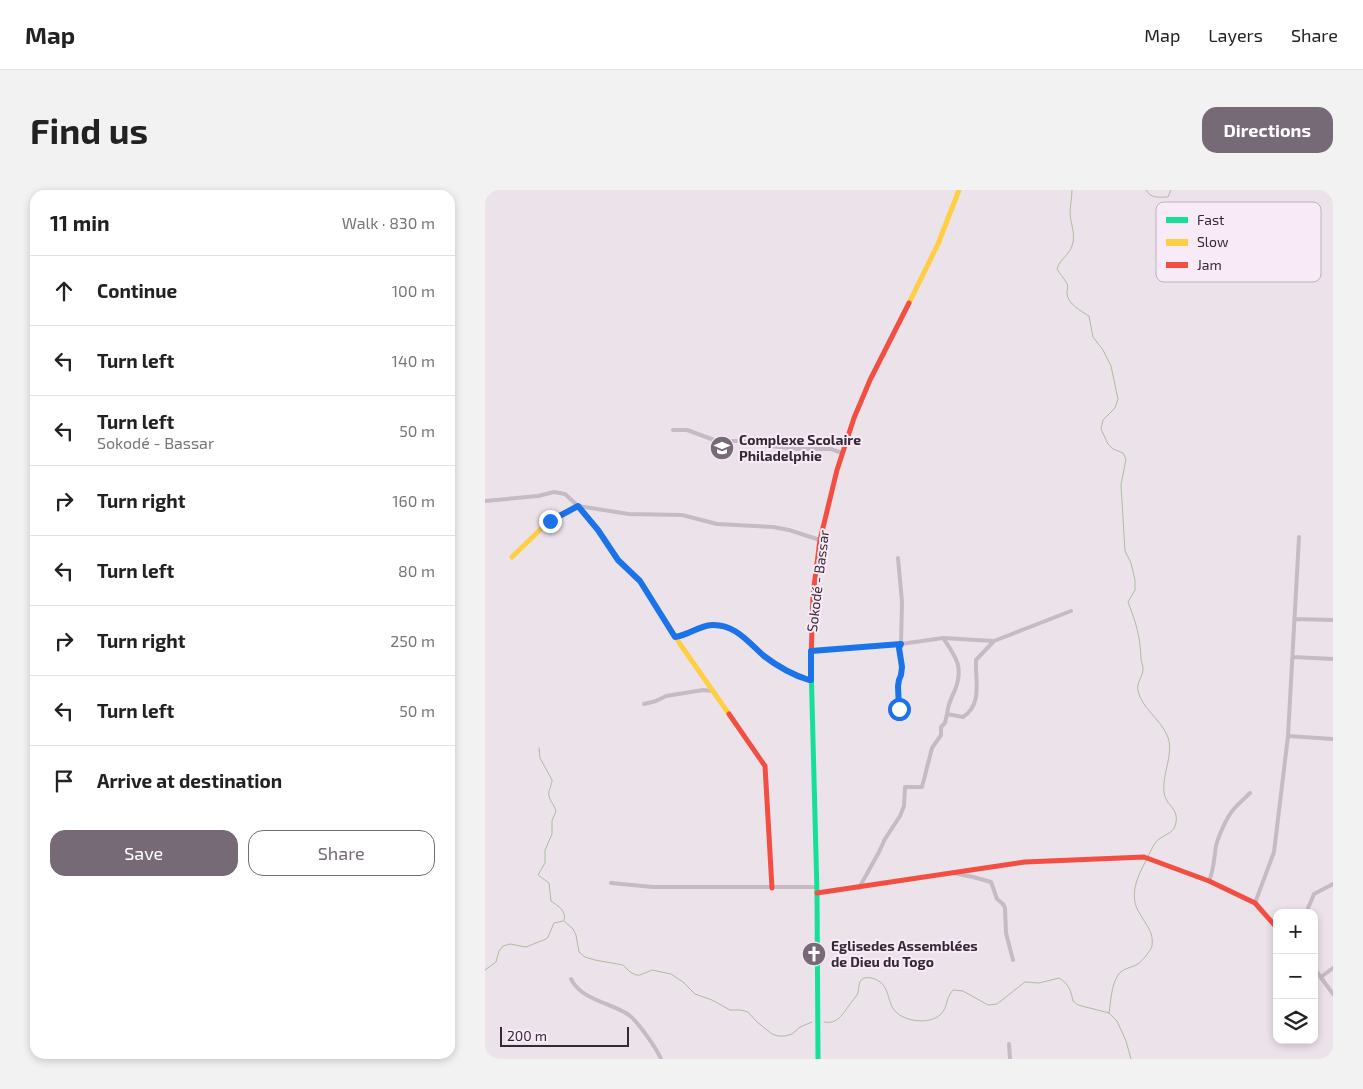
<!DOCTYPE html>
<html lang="en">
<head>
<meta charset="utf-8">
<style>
  :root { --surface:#fff; --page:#f2f2f2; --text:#222; --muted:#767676; --line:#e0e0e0; --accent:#756a75 }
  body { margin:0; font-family:"Exo 2",sans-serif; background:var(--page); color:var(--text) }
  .controls { position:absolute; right:15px; bottom:15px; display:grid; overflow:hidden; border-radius:10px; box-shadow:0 2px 8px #0003 }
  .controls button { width:45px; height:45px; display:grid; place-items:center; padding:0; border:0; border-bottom:1px solid var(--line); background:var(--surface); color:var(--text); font:25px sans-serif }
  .scale { position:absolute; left:15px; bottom:12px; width:129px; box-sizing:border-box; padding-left:5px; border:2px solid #352936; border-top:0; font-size:14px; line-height:18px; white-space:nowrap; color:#352936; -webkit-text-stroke:4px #f8eaf6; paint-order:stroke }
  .stop { position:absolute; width:15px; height:15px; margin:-11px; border:4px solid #1a73e8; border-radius:50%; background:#fff }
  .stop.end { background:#1a73e8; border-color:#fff; box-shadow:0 1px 5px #0008 }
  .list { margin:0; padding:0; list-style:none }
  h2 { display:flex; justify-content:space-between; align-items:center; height:65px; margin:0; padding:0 20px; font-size:21px }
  h2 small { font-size:16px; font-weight:400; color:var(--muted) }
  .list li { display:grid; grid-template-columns:32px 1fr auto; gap:15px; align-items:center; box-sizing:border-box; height:70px; padding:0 20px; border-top:1px solid var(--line) }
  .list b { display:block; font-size:19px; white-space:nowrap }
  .list p { margin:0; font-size:16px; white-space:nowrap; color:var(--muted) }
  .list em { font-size:16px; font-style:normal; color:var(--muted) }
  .actions { display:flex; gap:10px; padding:15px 20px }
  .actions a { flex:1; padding:11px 0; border:1px solid var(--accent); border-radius:15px; text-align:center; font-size:18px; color:var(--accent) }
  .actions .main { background:var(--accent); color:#fff }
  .icon { flex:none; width:28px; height:28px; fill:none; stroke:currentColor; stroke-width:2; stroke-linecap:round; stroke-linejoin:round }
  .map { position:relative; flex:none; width:848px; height:869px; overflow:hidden; border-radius:15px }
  header { display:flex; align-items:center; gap:30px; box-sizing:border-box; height:70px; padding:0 25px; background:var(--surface); border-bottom:1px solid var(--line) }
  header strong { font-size:24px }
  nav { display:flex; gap:28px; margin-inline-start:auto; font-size:18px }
  .intro { display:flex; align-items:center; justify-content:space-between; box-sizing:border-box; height:120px; padding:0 30px }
  h1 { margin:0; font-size:35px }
  .button { padding:12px 22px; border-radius:15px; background:var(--accent); color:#fff; font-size:18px; font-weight:700 }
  main { display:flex; gap:30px; padding:0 30px }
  aside { flex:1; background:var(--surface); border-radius:15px; box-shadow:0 2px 8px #0003 }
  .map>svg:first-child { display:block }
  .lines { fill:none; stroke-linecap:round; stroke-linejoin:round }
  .stream { stroke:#abbc9f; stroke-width:1 }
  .street { stroke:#c6bbc5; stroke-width:4 }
  .fast { stroke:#16e098; stroke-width:5 }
  .slow { stroke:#ffcf43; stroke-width:5 }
  .jam { stroke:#f24e42; stroke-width:5 }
  .route { stroke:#1a73e8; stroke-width:6 }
  .labels { text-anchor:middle; stroke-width:4; stroke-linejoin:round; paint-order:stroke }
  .poi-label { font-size:14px; font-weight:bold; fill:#352936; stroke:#f8eaf6; text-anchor:start }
  .street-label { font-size:14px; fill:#352936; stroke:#f8eaf6 }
  .key { fill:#f8eaf6; stroke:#beb0bc; stroke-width:1 }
  .key-label { font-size:14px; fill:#352936 }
</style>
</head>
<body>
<header>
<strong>Map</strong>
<nav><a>Map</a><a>Layers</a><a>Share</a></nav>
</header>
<div class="intro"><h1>Find us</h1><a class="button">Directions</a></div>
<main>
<aside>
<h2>11 min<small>Walk · 830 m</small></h2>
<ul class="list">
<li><svg class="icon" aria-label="ahead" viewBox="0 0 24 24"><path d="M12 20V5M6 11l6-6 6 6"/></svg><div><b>Continue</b></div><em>100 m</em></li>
<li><svg class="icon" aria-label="left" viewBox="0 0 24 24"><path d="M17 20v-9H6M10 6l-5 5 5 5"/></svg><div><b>Turn left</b></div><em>140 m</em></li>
<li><svg class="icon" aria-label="left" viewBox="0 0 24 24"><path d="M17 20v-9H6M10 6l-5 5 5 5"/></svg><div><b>Turn left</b><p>Sokodé - Bassar</p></div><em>50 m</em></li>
<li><svg class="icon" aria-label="right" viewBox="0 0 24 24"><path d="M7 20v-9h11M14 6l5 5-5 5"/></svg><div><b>Turn right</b></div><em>160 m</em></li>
<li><svg class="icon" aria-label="left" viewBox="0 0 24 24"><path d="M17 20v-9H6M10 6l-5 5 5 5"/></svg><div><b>Turn left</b></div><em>80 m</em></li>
<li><svg class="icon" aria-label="right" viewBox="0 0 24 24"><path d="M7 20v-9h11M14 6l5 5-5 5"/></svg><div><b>Turn right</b></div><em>250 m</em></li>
<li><svg class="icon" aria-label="left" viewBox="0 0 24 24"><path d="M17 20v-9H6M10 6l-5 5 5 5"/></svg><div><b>Turn left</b></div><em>50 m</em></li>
<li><svg class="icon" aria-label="arrive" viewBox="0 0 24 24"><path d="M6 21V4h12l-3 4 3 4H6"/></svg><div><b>Arrive at destination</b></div></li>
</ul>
<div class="actions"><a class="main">Save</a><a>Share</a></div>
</aside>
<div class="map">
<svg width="848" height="869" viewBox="0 0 848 869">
  <rect width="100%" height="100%" fill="#ece2ea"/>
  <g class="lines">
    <!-- stream -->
    <path class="stream" d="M587 0C587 8 585 16 585 24 586 35 591 45 587 56 584 65 575 69 572 79 575 84 578 87 581 92 584 96 582 99 582 104 583 114 596 121 604 126L608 147 618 160 626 176 633 209 630 218 618 230 616 239 623 254 628 259 638 263 641 269 636 295 640 361 646 373 650 390V400L643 412C651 433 655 445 656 468 656 471 658 475 658 479 658 487 651 492 653 501 657 518 675 529 682 545 690 562 677 583 679 602 680 616 696 618 690 636 688 643 679 645 673 650 669 653 666 661 663 666
      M661 0C666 9 674 7 683 7L686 0
      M54 558 55 568 67 590C67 595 63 600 64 606 65 611 70 616 71 621L67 631V644L60 660V673L53 685 64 693 66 711C73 716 82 721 79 730
      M79 731 88 739 91 745 94 762 100 767 110 770 138 775 145 782 151 785H155L167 780 186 784 198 792 210 804 227 810 245 820H256L263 822 272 832 287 844 293 846H300L307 844 315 837 327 832
      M0 780 11 772 14 761 18 756 25 754 41 757 61 749 63 747 69 733 78 731
      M624 823C626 811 626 796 633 785 638 778 646 778 653 774 656 772 658 769 661 766 663 762 666 760 667 756 669 742 661 735 655 724 643 706 652 687 662 669
      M339 832C352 835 358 824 365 814 367 811 370 808 372 805 375 799 372 791 379 788 383 787 387 788 390 789 406 796 401 811 410 821 420 832 445 835 456 824 463 817 460 809 468 800L478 801 503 815 512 814 540 792 554 793 574 788C584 794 586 801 588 811L593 815 624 823 632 831 641 851 646 869
      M844 869 848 864"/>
    <!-- street -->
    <path class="street" d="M188 240H202L232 251H256L285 256 314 259H346L357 263
      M0 311 53 306 69 302 80 304 93 316 144 324 197 325 232 334 288 337 304 340 335 350
      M413 368 417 412 416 454C413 461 417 467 417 474 417 481 415 485 414 490 412 496 413 513 414 519
      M810 429 848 430
      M190 447C198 446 202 443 208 440 217 436 229 434 239 436 255 440 266 454 279 465 290 474 312 489 326 490
      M458 448C471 467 479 477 470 500 466 508 463 515 462 524
      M326 461 416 454 458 448 509 451
      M808 467 848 469
      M159 514 171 511 181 506 218 500 228 501
      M803 546 848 549
      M468 683 488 687 506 692 512 709 518 714 520 718 521 743 528 770
      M724 691C729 680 729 668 731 656 733 647 742 627 748 620 753 614 759 609 765 603
      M126 693 168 697H331
      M374 698 394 662 400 649 415 626 419 616 420 597H437L447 558 456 545V537L460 533 462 524 478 527C498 514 490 490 491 470L509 451 586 421
      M770 713 789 662 803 546 814 347
      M821 723 829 704 848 694
      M829 778 848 804
      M836 787 848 778
      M86 789C96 810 127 813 144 825 153 832 172 859 176 869
      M524 854 525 869"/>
    <!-- fast -->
    <path class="fast" d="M326 473 332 703 333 869"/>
    <!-- slow -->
    <path class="slow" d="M424 113 453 54 474 0
      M27 367 60 335 71 327 93 316 113 340 133 370 155 391 195 454 244 524"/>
    <!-- jam -->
    <path class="jam" d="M326 473 328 404 335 350 352 280 369 228 385 190 424 113
      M244 524 280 576 287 698
      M332 703 540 672 659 667 724 691 770 713 792 738"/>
  </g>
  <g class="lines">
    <!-- route -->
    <path class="route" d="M65 331 93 316 113 340 133 370 155 391 190 447C204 445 213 436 227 435 250 434 264 453 279 466 292 476 308 485 324 490H326V461L416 454 414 458 417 477 416 485 414 490 413 496 414 519"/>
  </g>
  <!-- icons -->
  <defs>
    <g id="school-disc" transform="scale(1.25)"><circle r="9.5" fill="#756a75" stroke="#f8eaf6"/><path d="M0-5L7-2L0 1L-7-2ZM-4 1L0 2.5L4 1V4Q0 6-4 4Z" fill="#fff"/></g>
    <g id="church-disc" transform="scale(1.25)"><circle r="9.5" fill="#756a75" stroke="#f8eaf6"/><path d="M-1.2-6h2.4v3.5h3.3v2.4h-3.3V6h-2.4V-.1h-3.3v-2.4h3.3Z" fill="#fff"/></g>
  </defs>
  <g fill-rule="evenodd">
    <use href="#school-disc" x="237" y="258"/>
    <use href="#church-disc" x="329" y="764"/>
  </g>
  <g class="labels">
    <!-- poi labels -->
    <g class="poi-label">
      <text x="254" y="255">Complexe Scolaire<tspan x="254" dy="16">Philadelphie</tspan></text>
      <text x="346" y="761">Eglisedes Assemblées<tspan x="346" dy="16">de Dieu du Togo</tspan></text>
    </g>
    <!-- street labels -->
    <g class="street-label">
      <text transform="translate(333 391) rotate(-83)" y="5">Sokodé - Bassar</text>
    </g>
  </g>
  <!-- legend -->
  <rect x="671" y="12" width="165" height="80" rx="8" class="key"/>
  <rect x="681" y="27" width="22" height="6" fill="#16e098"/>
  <rect x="681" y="49" width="22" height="7" fill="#ffcf43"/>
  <rect x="681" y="72" width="22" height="6" fill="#f24e42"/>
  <g class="key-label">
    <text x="712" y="35">Fast</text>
    <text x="712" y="57">Slow</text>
    <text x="712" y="80">Jam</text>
  </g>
</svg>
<div class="controls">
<button>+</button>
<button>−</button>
<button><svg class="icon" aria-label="layers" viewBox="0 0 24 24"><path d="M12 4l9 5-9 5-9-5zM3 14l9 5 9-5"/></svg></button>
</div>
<div class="scale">200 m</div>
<div class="stop" style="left:414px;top:519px"></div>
<div class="stop end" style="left:65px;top:331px"></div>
</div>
</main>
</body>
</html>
